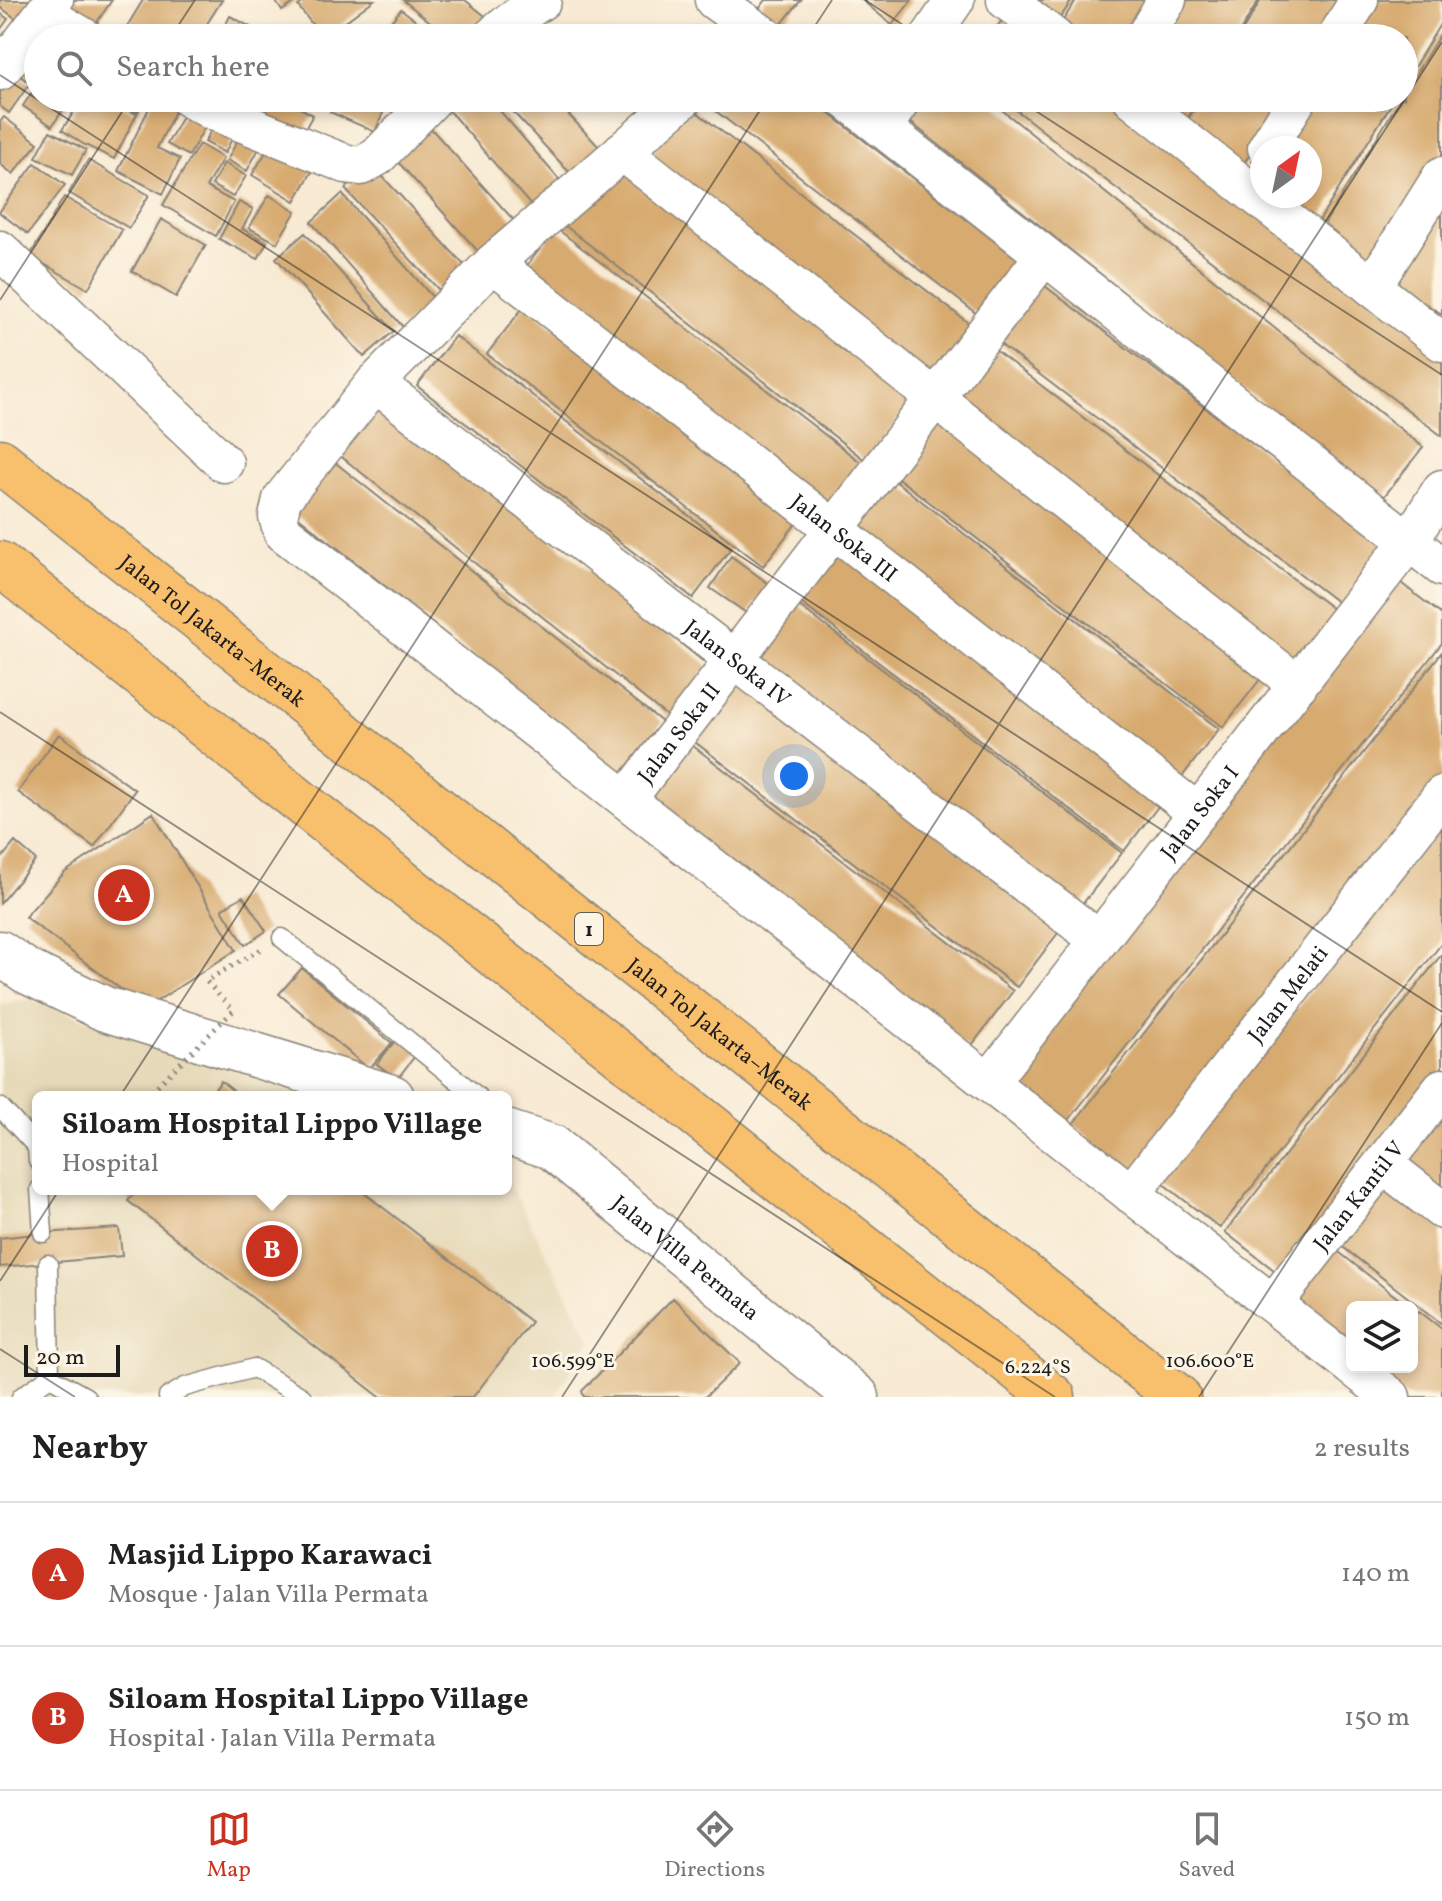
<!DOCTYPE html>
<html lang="en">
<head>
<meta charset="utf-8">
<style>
  :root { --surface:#fff; --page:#f6f6f6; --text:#222; --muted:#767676; --line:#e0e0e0; --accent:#c8321e }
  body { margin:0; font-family:Vollkorn,serif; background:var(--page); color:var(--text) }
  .controls { position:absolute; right:24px; bottom:24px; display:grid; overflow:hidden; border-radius:12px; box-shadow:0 4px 12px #0003 }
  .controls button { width:72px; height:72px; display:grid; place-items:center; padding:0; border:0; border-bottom:2px solid var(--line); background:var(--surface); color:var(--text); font:40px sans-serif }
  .compass { position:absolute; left:1250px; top:136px; width:72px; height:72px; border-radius:50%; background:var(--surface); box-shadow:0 4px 12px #0003; rotate:33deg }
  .scale { position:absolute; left:24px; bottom:20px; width:96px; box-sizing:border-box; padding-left:8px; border:4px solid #1c1c1c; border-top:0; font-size:22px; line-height:28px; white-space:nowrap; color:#1c1c1c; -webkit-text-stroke:6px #fcf5e5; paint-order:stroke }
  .you { position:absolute; left:794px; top:776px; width:28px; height:28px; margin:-20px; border:6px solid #fff; border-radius:50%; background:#1a73e8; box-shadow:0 0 0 12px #1a73e833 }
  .badge { display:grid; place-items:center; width:52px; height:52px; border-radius:50%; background:var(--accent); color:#fff; font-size:26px; font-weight:700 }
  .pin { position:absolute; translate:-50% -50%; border:4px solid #fff; box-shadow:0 2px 8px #0006 }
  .popup { position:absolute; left:32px; top:1091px; width:480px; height:104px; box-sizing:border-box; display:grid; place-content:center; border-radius:12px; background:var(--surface); filter:drop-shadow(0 2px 6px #0005); font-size:26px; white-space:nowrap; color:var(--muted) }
  .popup b { font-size:30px; color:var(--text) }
  .popup::after { content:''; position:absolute; left:50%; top:100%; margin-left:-16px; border:16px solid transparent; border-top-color:var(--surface) }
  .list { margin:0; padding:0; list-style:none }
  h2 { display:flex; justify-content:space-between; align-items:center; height:104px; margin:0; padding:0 32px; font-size:34px }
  h2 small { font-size:26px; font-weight:400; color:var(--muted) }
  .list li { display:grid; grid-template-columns:52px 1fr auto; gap:24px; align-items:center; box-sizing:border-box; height:144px; padding:0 32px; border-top:2px solid var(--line) }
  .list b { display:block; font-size:30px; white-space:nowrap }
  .list p { margin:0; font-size:26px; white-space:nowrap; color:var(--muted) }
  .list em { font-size:26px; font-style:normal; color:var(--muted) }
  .icon { flex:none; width:44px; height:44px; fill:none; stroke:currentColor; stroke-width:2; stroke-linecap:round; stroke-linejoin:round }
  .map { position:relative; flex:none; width:1442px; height:1397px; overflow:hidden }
  .search { position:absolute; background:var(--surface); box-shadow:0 4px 12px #0003; left:24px; right:24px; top:24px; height:88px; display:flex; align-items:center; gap:20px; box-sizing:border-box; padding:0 28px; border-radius:44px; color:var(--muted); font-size:30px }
  .sheet { height:392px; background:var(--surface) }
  nav { display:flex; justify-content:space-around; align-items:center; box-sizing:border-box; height:112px; border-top:2px solid var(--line); background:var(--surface); font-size:22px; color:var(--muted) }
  nav a { display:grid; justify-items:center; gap:4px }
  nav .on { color:var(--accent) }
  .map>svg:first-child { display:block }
  .built { fill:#e7daba }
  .building { fill:#d7aa70 }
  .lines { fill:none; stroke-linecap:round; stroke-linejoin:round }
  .service-casing { stroke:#8a8378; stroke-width:21 }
  .minor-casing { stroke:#8a8378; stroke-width:41 }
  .tertiary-casing { stroke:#8a8378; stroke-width:47 }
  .motorway-casing { stroke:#8a8378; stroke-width:47 }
  .path { stroke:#8a8378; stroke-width:5; stroke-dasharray:2 6; stroke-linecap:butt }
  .service { stroke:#fff; stroke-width:18 }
  .minor { stroke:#fff; stroke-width:38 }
  .tertiary { stroke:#fff; stroke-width:44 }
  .motorway { stroke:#f8bf6c; stroke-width:44 }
  .path-bridge { stroke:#8a8378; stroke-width:5; stroke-dasharray:2 6; stroke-linecap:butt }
  .ticks { fill:none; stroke:#1c1c1c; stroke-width:2; stroke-opacity:0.45 }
  .labels { text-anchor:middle; stroke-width:6; stroke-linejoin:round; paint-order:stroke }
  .shield { fill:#fcf5e5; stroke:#5f5d58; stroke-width:2 }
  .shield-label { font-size:20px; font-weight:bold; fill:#1c1c1c }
  .street-label { font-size:22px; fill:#1c1c1c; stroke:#fcf5e5 }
  .ticks-label { font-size:20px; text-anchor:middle; fill:#1c1c1c; stroke:#fcf5e5; stroke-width:6; stroke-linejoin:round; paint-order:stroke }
</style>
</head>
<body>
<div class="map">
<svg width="1442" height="1397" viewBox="0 0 1442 1397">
  <rect width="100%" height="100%" fill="#fcf5e5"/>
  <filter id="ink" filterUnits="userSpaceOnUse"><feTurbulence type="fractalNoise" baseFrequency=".0125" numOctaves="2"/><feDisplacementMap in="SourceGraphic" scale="16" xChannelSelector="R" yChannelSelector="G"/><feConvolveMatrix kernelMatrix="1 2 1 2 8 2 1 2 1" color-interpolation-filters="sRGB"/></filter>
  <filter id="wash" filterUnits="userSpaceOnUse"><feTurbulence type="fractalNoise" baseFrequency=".006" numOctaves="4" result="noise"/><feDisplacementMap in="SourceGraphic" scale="32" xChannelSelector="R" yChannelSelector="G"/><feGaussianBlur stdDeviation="1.8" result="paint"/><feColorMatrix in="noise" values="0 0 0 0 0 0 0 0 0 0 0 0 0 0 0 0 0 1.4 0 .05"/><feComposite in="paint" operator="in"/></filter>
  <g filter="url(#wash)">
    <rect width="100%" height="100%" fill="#f8ead3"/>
    <!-- built -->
    <path class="built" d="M27 999 311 1097H38V1189H506V1176L591 1340 554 1397H0V1006Z"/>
    <g id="blocks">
      <!-- building -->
      <path class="building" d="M0 0H39L22 23 0 7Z
        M63 0H112L95 25 62 2Z
        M143 0H222L198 38H131L123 33Z
        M275 0H298L282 11Z
        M307 0H374L323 38 298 6Z
        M403 0H465L485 16 468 38H450Z
        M766 0H801L780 26 759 9Z
        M862 0H912L892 25Z
        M1018 0H1072L1052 30Z
        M1076 0H1155L1131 38H1075L1059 27Z
        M1177 0H1259L1236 38H1154Z
        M1261 0H1343L1320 38H1238Z
        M1371 0H1442V21L1404 84V38H1347Z
        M401 9 439 38H378Z
        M0 13 8 19 0 30Z
        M1006 15 1037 38H989Z
        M230 16 271 38H219Z
        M973 27 986 38H965Z
        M295 29 311 38H290Z
        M1442 31V169L1380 269 1320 231 1401 98H1404V93Z
        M38 38V69L32 78 12 66Z
        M9 68 30 83 9 113 0 106V81Z
        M38 83V98H71L52 126 23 106Z
        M83 98H115L113 102 137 114 114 159 83 144 62 130Z
        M123 98H144L138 112 120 104Z
        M154 98H173L180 101 157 148 180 159 163 194 118 171Z
        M261 98H282L313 115 299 139 253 114Z
        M307 98H331L326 107Z
        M336 98H401L403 99 397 114 385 108 375 132 330 112Z
        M438 98H489L562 183 533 208Z
        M500 98H553L600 148 571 174Z
        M699 98H809L1028 267 986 321Z
        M919 98H987L1423 447 1382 499 904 117Z
        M1001 98H1115L1442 348V436L1095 172Z
        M1152 98H1200L1184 124Z
        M1201 98H1284L1240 170 1182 129Z
        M1311 98H1395L1314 229 1262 196H1310V148H1280Z
        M190 102 212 114 189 156 167 144Z
        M689 106 980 332 938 385 647 160Z
        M4 117 38 143 13 174 0 164V122Z
        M216 120 236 130 225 153 205 142Z
        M426 123 519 226 484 258 391 154Z
        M50 131 86 150 72 175 36 157Z
        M241 134 261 145 247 171 227 160Z
        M272 142 314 168 295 201 252 175Z
        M199 144 223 158 206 187 234 202 216 236 163 205Z
        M88 160 149 195 129 228 69 193Z
        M613 160 916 397 866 461 563 224Z
        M35 163 65 185 28 234 0 213V211Z
        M224 163 246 176 233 197 212 185Z
        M372 165 465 266 439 290 345 189Z
        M342 194 435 300 403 327 311 222Z
        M269 195 296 211 277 243 249 228Z
        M64 197 122 230 88 289 30 256Z
        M239 202 253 209 242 229 267 242 258 259 219 239Z
        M1442 209V314L1395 285Z
        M161 219 206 245 176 297 132 271Z
        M556 228 863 464 826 513 518 277Z
        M305 233 394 331 364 357 276 258Z
        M1041 283 1391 549 1345 608 996 341Z
        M525 305 801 517 763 566 487 354Z
        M455 336 731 548 693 598 417 386Z
        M991 347 1342 616 1298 676 946 405Z
        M374 398 709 666 668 717 333 450Z
        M939 417 1268 669 1223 727 894 475Z
        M327 456 662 722 621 774 286 507Z
        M890 477 1219 729 1174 787 845 536Z
        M840 541 1169 792 1124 851 796 599Z
        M731 556 769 584 748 614 710 588Z
        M1392 576 1442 615V643L1068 1121 1004 1072Z
        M793 601 1122 853 1077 911 748 660Z
        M1442 652V782L1136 1174 1073 1124Z
        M732 677 1061 929 1017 987 687 736Z
        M59 734 135 790 94 847 18 792Z
        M684 739 1013 991 969 1049 639 798Z
        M153 813 236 950 146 1008 25 917 64 873Z
        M1442 823V943L1220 1228 1161 1182Z
        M15 842 36 860 0 903V860Z
        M243 896 266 931 245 945 222 909Z
        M1442 954V1073L1283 1277 1225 1232Z
        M302 968 392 1043 369 1069 279 994Z
        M398 1037 418 1052 397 1079 377 1064Z
        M221 1081 241 1097H209Z
        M1439 1117 1442 1119V1197L1401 1166Z
        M1386 1185 1442 1229V1324L1339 1244Z
        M137 1189H359L531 1322 473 1397H380L128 1201Z
        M119 1228 122 1256 0 1267V1238L43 1233Z
        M1335 1249 1409 1307H1352V1358L1288 1308Z
        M673 1298 740 1363 705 1397H584L582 1391Z
        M1412 1310 1417 1313 1419 1311 1442 1329V1397H1408L1363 1367H1412Z"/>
    </g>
  </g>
  <g filter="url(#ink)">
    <use href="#blocks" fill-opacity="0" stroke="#8a8378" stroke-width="2"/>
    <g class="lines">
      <!-- service casing -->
      <g class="service-casing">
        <path id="service" d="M282 938 478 1097
          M0 1107 37 1147 38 1161
          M40 1189 43 1233
          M48 1264 50 1377
          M50 1377 86 1397
          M21 1397 50 1377
          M168 1397 185 1387 254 1368 302 1397"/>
      </g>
      <!-- minor casing -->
      <g class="minor-casing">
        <g id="minor">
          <path d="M714 0 767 38"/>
          <path d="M1006 0 1055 38"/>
          <path d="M44 14 85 38"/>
          <path d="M491 38 501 28 542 0"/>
          <path d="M929 38 955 0"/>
          <path d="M1144 38 1167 0"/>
          <path d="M1336 38 1359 0"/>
          <path d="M0 71 54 0"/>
          <path d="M189 98 211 110 346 164 361 166 377 157 434 98"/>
          <path d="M684 98 493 263 375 383 282 499 278 517 283 532 1352 1366"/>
          <path d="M844 98 1442 567"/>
          <path d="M1132 98 1442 342"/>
          <path d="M882 128 903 98"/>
          <path d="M1267 148 1298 98"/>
          <path d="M622 151 1298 685"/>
          <path d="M0 250 224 463"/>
          <path id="s1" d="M493 263 1198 813"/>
          <path d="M1372 287 1442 176"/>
          <path id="s2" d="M375 383 1099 940"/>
          <path id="s3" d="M627 799 1044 256"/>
          <path id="s4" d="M989 1082 1409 541 1442 489"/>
          <path d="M1383 1164 1442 1210"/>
          <path id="s5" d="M1131 1194 1442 795"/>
          <path id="s6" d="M1273 1304 1442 1088"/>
          <path d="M1353 1367 1391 1397"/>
        </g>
      </g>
      <!-- tertiary casing -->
      <g class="tertiary-casing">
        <g id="tertiary">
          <path d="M0 953 26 971 105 1009 392 1097"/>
          <path id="s7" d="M506 1132 552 1147 857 1397"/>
        </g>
      </g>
      <!-- motorway casing -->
      <g class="motorway-casing">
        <g id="motorway">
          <path id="s8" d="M0 461 1178 1397"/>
          <path d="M0 564 1053 1397"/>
        </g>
      </g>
      <!-- path -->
      <path class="path" d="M230 1007 206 981 263 948"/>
      <!-- service -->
      <use href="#service" class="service"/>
      <!-- minor -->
      <use href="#minor" class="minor"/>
      <!-- tertiary -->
      <use href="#tertiary" class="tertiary"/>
      <!-- motorway -->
      <use href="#motorway" class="motorway"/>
      <!-- path-bridge -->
      <path class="path-bridge" d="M146 1097 233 1011"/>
    </g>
  </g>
  <!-- ticks -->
  <path class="ticks" d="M865 0 923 38M170 38 195 0M807 38 832 0M0 75 1442 1012M1016 98 1442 375M0 300 131 98M0 712 1055 1397M0 1281 768 98M0 1349 75 1397M562 1397 1442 42M1199 1397 1442 1023"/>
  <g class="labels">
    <!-- shield labels -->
    <rect class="shield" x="575" y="913" width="28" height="32" rx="6"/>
    <g class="shield-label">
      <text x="589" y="936">1</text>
    </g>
    <!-- street labels -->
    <g class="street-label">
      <text dy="8" stroke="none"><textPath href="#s1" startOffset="446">Jalan Soka III</textPath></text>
      <text dy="8" stroke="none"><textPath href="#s8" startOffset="272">Jalan Tol Jakarta–Merak</textPath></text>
      <text dy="8" stroke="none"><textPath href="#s2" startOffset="458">Jalan Soka IV</textPath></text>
      <text dy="8" stroke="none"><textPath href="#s3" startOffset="84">Jalan Soka II</textPath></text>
      <text dy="8" stroke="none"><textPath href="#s4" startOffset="342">Jalan Soka I</textPath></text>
      <text dy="8" stroke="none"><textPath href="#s5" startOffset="254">Jalan Melati</textPath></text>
      <text dy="8" stroke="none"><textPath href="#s8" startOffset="920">Jalan Tol Jakarta–Merak</textPath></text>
      <text dy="8" stroke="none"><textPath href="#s6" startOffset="138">Jalan Kantil V</textPath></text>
      <text dy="8" stroke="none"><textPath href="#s7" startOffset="222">Jalan Villa Permata</textPath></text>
    </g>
  </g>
  <g class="ticks-label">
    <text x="573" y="1367">106.599°E</text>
    <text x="1210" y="1367">106.600°E</text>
    <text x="1038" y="1373">6.224°S</text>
  </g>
</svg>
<div class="controls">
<button><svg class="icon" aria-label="layers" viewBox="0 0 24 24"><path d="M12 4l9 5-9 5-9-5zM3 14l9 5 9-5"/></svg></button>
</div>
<svg class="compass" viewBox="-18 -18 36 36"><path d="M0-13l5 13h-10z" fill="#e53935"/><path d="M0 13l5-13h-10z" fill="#767676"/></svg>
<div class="scale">20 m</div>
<div class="you"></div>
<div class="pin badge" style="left:124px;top:895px">A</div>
<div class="pin badge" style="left:272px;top:1251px">B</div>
<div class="popup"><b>Siloam Hospital Lippo Village</b>Hospital</div>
<div class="search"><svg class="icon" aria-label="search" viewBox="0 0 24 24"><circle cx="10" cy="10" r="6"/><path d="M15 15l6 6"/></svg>Search here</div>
</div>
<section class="sheet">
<h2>Nearby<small>2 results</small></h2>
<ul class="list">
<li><span class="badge">A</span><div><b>Masjid Lippo Karawaci</b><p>Mosque · Jalan Villa Permata</p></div><em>140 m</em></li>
<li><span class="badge">B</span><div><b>Siloam Hospital Lippo Village</b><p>Hospital · Jalan Villa Permata</p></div><em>150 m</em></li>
</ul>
</section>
<nav>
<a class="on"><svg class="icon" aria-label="map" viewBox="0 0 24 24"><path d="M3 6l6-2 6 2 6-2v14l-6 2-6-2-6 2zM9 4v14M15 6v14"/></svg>Map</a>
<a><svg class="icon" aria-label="directions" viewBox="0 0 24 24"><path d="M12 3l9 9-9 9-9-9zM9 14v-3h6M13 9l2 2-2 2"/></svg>Directions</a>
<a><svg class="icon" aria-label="saved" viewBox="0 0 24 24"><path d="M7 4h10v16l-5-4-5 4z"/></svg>Saved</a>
</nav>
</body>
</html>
